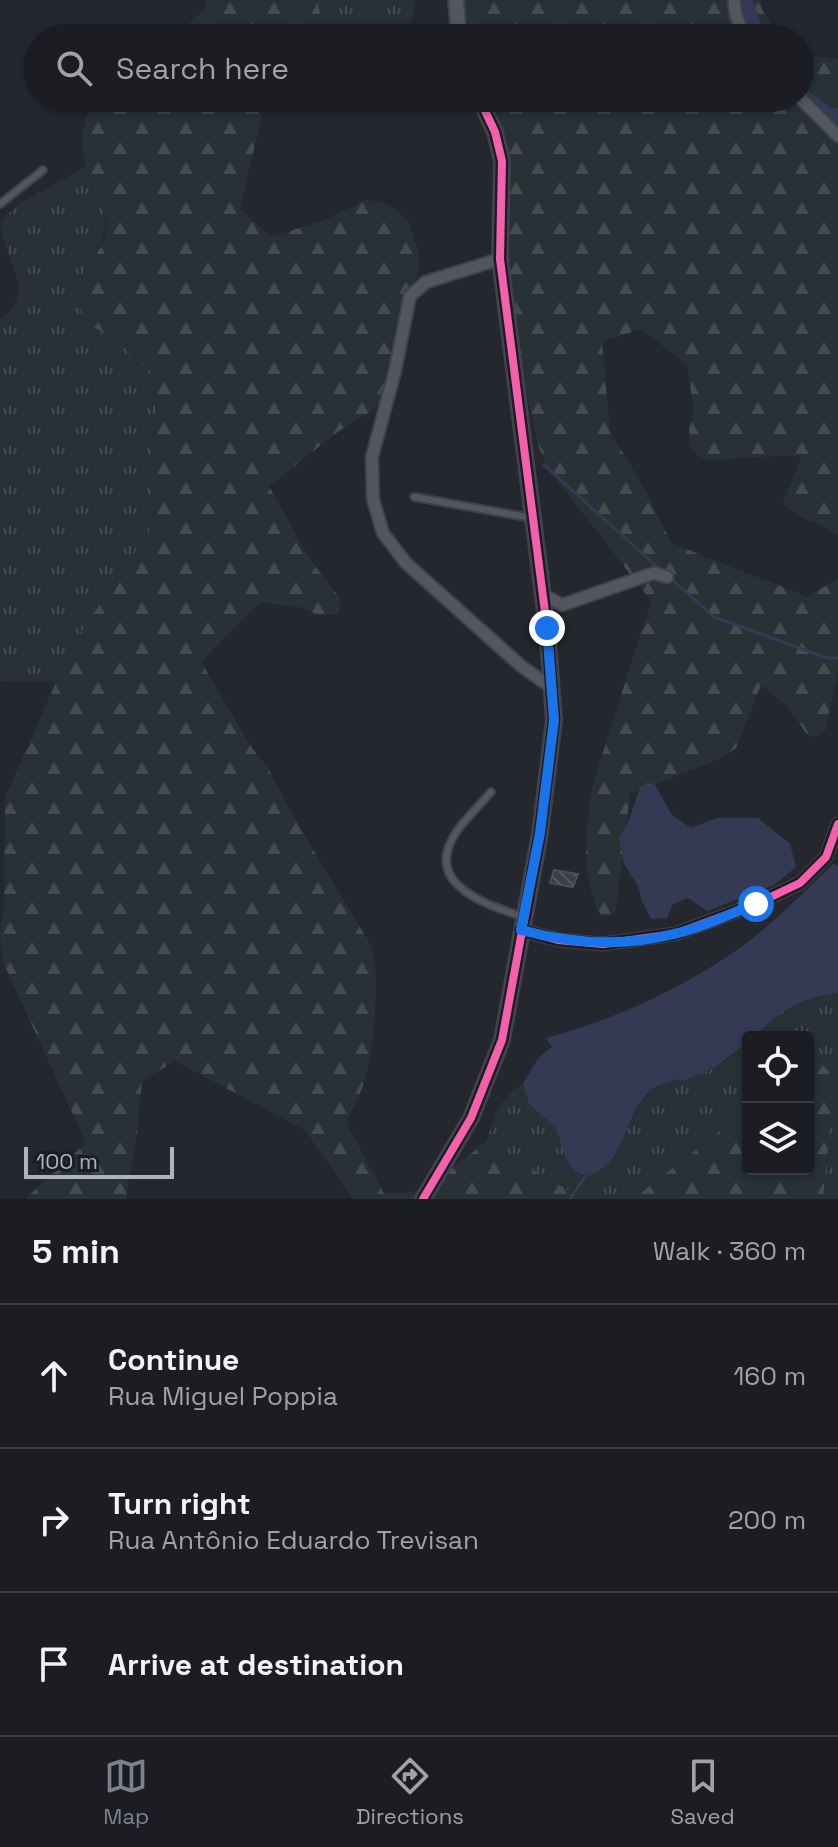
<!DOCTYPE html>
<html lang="en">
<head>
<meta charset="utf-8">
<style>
  :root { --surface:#1c1d22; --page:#25262a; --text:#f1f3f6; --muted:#a0a2a5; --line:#3a3b40; --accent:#7e818d }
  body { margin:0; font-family:"Space Grotesk",sans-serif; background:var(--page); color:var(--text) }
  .controls { position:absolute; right:24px; bottom:24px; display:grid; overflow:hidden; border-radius:8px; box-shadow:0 2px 6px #0004 }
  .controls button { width:72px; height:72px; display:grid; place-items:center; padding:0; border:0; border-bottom:2px solid var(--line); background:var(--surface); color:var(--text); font:40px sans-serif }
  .scale { position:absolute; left:24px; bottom:20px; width:150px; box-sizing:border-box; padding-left:8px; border:4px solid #aeb1c0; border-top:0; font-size:22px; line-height:28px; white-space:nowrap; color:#aeb1c0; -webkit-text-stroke:6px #1a1c28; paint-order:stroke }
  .stop { position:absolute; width:24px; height:24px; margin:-18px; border:6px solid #1a73e8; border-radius:50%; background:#fff }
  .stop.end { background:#1a73e8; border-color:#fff; box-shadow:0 2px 8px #0008 }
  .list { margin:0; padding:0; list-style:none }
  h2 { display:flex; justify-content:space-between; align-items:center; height:104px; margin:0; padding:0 32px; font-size:34px }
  h2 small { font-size:26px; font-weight:400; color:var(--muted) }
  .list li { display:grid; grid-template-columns:52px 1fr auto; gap:24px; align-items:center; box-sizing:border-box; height:144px; padding:0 32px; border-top:2px solid var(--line) }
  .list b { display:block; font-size:30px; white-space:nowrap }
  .list p { margin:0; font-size:26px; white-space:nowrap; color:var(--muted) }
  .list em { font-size:26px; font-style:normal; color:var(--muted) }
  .icon { flex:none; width:44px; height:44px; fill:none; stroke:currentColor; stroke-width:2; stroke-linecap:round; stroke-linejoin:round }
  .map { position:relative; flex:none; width:838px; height:1199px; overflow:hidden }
  .search { position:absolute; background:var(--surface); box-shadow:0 2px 6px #0004; left:24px; right:24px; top:24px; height:88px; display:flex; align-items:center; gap:20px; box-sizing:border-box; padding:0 28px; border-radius:44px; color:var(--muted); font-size:30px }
  .sheet { height:536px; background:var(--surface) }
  nav { display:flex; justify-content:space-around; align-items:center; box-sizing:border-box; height:112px; border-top:2px solid var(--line); background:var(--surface); font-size:22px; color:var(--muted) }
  nav a { display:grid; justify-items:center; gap:4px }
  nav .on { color:var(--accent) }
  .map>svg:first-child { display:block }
  .grass { fill:url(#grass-tufts) }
  .forest { fill:url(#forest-firs) }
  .water { fill:#343a54 }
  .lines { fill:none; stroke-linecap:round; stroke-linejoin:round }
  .stream { stroke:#343a54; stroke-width:3 }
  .river { stroke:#343a54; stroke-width:18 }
  .building { fill:url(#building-back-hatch); stroke:#4c4e56; stroke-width:2 }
  .service-casing { stroke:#404248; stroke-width:10 }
  .minor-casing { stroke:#404248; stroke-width:15 }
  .tertiary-casing { stroke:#404248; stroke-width:18 }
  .service { stroke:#54565d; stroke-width:6 }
  .minor { stroke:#54565d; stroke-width:11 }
  .tertiary { stroke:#54565d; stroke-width:14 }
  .cycleway-casing { stroke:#1a1c28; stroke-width:13 }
  .cycleway { stroke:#f560ab; stroke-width:8 }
  .route { stroke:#1a73e8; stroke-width:10 }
</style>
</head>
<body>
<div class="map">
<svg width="838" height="1199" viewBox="0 0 838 1199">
  <defs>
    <pattern id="grass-tufts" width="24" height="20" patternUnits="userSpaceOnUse" patternTransform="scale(2)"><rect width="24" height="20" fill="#273136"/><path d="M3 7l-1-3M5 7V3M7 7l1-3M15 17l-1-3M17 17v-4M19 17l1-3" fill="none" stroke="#444c51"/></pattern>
    <pattern id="forest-firs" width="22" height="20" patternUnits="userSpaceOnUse" patternTransform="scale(2)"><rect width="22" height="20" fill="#273136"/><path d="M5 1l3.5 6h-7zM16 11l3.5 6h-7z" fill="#444c51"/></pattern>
    <pattern id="building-back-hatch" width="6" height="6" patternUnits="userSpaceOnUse" patternTransform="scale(2)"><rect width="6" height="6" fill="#3d3f46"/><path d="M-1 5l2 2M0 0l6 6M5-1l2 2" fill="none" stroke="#56585f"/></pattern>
  </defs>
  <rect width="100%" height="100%" fill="#25272e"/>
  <!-- grass -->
  <path class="grass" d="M317 0H415L409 38H327Z
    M86 167C90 179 97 190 102 202 114 232 93 255 81 281L99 331 115 339 157 378 156 430 151 465 154 524 73 644 56 682 0 681V319C42 290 0 260 1 221L20 203Z
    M838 993V1199H823L825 1156 819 1062 808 1064V1037H753C782 1010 799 998 838 993Z
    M748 1042V1109L633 1199 581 1198 486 1142C495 1118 499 1096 523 1084L529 1104 556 1128 566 1159 589 1176C627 1163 623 1118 649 1093 664 1078 689 1078 707 1071 723 1064 736 1053 748 1042Z"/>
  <!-- forest -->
  <path class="forest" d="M207 0H317L323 26 314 38H173L205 9Z
    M456 0H761L762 9 779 38H462Z
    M800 54 838 59V536C821 520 799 523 783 503L802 455 735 458 712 461 700 457 690 447 689 429 694 410 687 365 641 329 602 342 610 432 645 489 671 543 808 597 838 578V670L826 730 815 738 806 733 789 708 761 685 736 748 720 759 630 794 615 914 602 917C579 880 586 825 593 784L651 601 546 466 539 447 510 319 501 200 485 98H800Z
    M97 98H276L262 114 240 209 271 237 325 220 366 200 381 202 396 209 409 223 418 251 419 267 389 388 381 400 370 412 339 431 269 486 312 562 339 597 341 607 337 615H319L300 607 260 602 201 662 252 748 269 770 296 821 372 947C380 976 374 1054 364 1082 360 1096 352 1109 346 1122L384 1194 422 1191 486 1142 581 1198 591 1199H353L305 1130 175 1061 142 1081 137 1133 126 1199H25L86 1143 3 962 0 934 4 908 5 798 73 644 154 524 151 465 156 430 157 378C144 366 131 352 117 341 104 331 85 327 80 310 70 276 105 256 107 225 108 209 96 192 90 179 80 155 79 117 97 98Z
    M819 1062 829 1071 833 1090 823 1199H633L748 1109V1169H808V1064Z"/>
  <!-- water -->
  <path class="water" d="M654 783 672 815 691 828 717 818H758L790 844 796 867 774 885 707 911 688 898 673 904 667 918 651 919 642 901 638 886 624 864 619 838 629 820 640 787Z
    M833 864 838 866V993C799 998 782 1010 753 1037H748V1042L717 1066 683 1081 679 1079C669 1082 658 1084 650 1091 622 1116 628 1162 589 1176L574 1171 566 1159 556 1128 529 1104 523 1084 538 1058 552 1047 546 1038C616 1019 682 989 741 947 774 923 804 892 833 864Z"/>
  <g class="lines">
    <!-- stream -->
    <path class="stream" d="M544 465 663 572
      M669 577 714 617 827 658H838
      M570 1199 588 1172"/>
    <!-- river -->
    <path class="river" d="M744 0 752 27 759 38
      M804 99 832 120 838 117"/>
  </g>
  <!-- building -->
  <path class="building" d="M554 870 578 874 573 887 550 883Z"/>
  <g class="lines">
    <!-- service casing -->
    <g class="service-casing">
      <path id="service" d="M0 204 43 170
        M414 497 532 518
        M491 792C480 805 467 817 457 831 421 884 485 904 523 917"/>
    </g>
    <!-- minor casing -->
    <g class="minor-casing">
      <path id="minor" d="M734 0 736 16 746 38
        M800 98 838 136
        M500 259 426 282 410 296 395 371 372 457 373 499 383 533 406 563 521 666 552 688
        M542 594 562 605 654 573 667 577
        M521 930 558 940 603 944 675 934 756 904 800 883 826 857 838 824"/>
    </g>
    <!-- tertiary casing -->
    <g class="tertiary-casing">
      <path id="tertiary" d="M456 0 459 38
        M423 1199 471 1118 502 1040 540 833 554 720 547 628 500 259 502 161 495 132 479 98"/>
    </g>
    <!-- service -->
    <use href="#service" class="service"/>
    <!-- minor -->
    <use href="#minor" class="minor"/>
    <!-- tertiary -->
    <use href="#tertiary" class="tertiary"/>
    <!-- cycleway casing -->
    <g class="cycleway-casing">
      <path id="cycleway" d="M521 930 558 940 603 944 675 934 756 904 800 883 826 857 838 824
        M423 1199 471 1118 502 1040 540 833 554 720 547 628 500 259 502 161 495 132 479 98"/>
    </g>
    <!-- cycleway -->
    <use href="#cycleway" class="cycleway"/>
  </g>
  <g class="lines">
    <!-- route -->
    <path class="route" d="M547 628 554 720 540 833 521 930C572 944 623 947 674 934 702 928 729 914 756 904"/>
  </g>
</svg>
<div class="controls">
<button><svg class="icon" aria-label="locate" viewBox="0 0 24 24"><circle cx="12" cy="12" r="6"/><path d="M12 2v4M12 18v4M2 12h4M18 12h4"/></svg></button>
<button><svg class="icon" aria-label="layers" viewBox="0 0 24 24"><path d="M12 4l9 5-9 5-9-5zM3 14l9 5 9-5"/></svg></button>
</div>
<div class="scale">100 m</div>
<div class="stop" style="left:756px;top:904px"></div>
<div class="stop end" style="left:547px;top:628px"></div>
<div class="search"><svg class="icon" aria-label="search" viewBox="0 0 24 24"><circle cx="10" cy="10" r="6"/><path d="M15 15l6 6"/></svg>Search here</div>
</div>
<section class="sheet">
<h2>5 min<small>Walk · 360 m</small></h2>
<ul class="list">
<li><svg class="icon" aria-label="ahead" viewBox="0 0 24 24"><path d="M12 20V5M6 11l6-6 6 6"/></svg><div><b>Continue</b><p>Rua Miguel Poppia</p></div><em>160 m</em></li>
<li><svg class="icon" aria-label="right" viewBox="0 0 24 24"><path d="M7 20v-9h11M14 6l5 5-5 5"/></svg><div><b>Turn right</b><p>Rua Antônio Eduardo Trevisan</p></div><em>200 m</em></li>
<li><svg class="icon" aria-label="arrive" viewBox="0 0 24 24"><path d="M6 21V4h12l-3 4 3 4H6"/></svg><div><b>Arrive at destination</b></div></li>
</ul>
</section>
<nav>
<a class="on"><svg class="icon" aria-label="map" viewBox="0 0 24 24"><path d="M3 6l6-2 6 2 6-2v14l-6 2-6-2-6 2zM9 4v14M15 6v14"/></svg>Map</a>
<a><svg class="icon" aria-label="directions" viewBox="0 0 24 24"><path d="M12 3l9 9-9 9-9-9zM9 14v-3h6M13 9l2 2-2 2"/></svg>Directions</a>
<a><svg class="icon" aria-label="saved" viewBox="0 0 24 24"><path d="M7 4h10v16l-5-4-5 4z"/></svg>Saved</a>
</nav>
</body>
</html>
